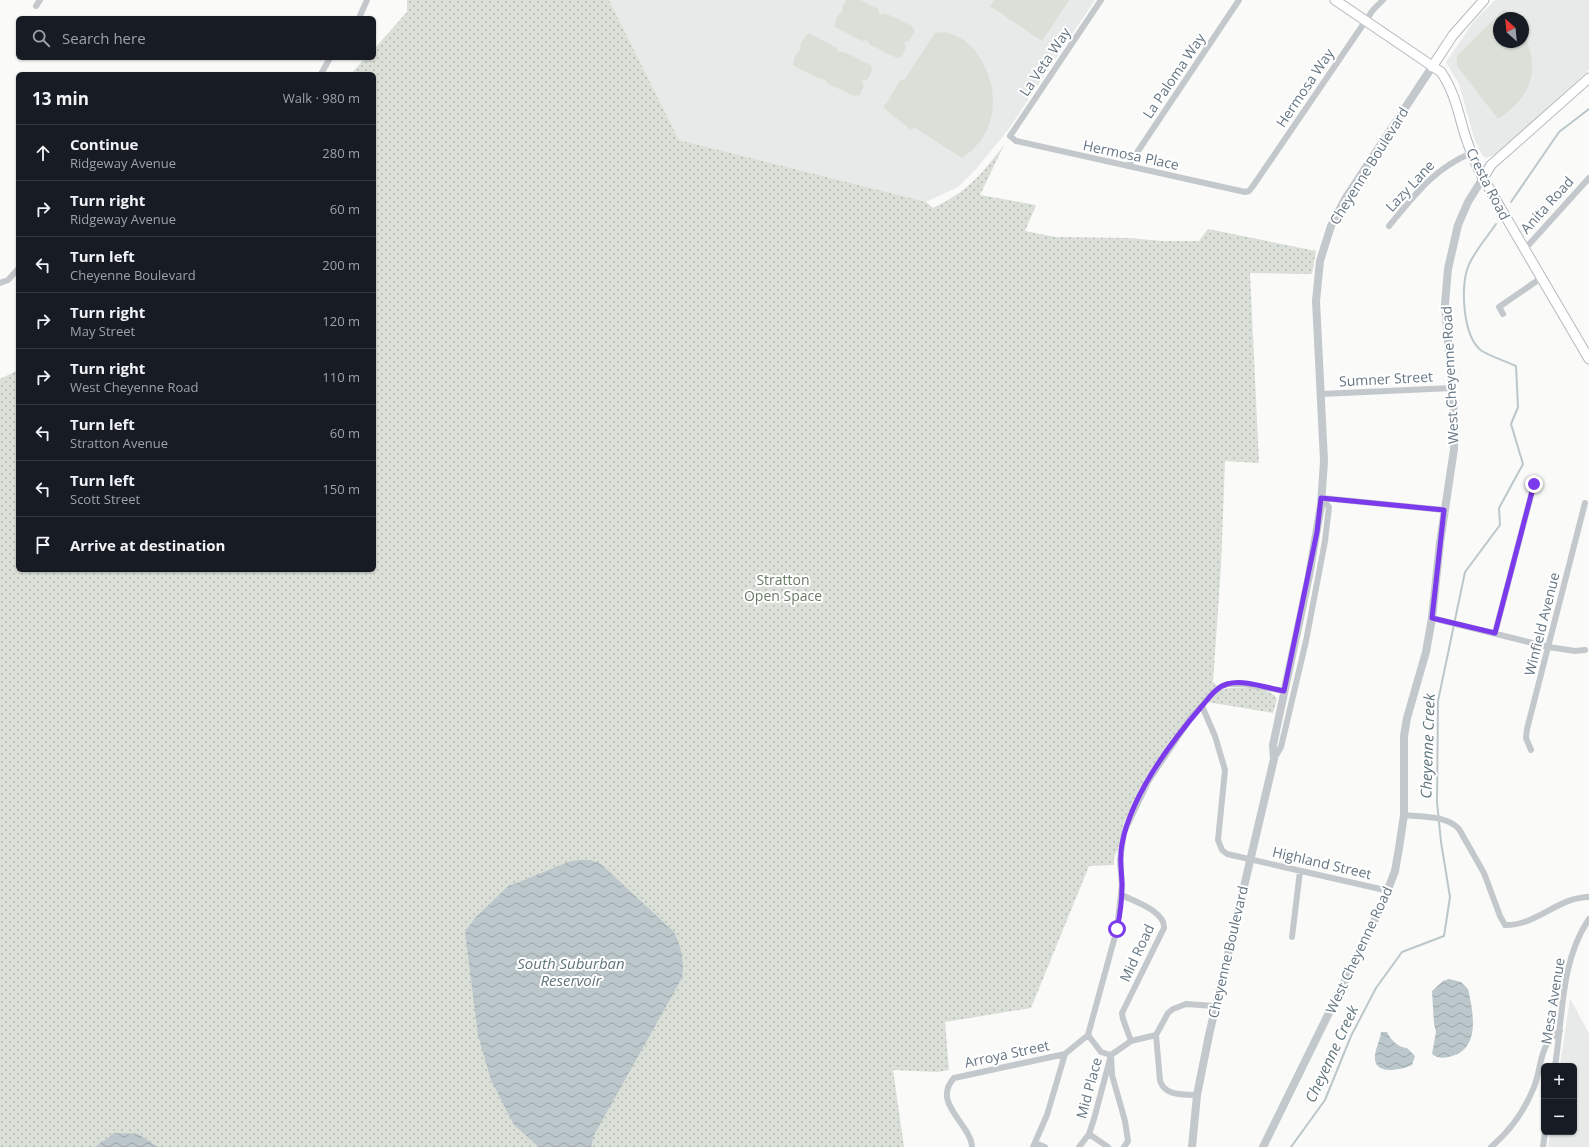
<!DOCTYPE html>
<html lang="en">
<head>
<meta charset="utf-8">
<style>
  :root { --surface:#171b24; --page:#242831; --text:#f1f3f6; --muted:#9ea1a6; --line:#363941 }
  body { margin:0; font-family:"Open Sans",sans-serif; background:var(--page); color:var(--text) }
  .controls { position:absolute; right:12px; bottom:12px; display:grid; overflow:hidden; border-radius:6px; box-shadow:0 1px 3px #0004 }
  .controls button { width:36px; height:36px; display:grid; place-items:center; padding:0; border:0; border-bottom:1px solid var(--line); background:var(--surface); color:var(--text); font:20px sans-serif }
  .compass { position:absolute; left:1493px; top:12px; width:36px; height:36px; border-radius:50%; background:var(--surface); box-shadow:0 1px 3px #0004; rotate:333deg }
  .stop { position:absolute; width:12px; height:12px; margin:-9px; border:3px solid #7c3aed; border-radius:50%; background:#fff }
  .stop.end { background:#7c3aed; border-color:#fff; box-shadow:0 1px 4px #0008 }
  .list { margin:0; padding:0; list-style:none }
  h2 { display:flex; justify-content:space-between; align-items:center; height:52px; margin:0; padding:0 16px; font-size:17px }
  h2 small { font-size:13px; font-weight:400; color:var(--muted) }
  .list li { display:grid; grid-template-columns:26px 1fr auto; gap:12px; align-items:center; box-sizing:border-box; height:56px; padding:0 16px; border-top:1px solid var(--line) }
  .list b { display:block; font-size:15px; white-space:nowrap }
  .list p { margin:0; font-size:13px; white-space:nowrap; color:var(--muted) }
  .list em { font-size:13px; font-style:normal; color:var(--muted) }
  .icon { flex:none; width:22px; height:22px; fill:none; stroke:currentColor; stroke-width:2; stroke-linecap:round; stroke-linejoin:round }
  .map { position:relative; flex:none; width:1589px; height:1147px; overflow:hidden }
  .search { position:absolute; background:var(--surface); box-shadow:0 1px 3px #0004; left:16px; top:16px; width:360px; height:44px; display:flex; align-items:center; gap:10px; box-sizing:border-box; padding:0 14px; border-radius:6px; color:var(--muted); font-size:15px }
  .panel { position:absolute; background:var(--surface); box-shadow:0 1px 3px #0004; left:16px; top:72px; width:360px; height:500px; border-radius:6px }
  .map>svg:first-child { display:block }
  .built { fill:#e8e9e9; fill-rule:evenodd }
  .park { fill:url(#park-dots) }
  .pitch { fill:#dadfd7 }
  .water { fill:url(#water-waves) }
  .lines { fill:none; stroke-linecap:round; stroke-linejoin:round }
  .stream { stroke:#bbc7cb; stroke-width:2 }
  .secondary-casing { stroke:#b3babf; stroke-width:11 }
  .minor { stroke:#c3c8cc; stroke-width:6 }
  .tertiary { stroke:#c3c8cc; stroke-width:8 }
  .secondary { stroke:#fff; stroke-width:9 }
  .route { stroke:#7c3aed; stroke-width:5 }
  .labels { text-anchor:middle; stroke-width:4; stroke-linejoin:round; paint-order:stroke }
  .street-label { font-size:14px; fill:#657683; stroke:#fff }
  .park-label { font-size:14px; fill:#687a64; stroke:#fff }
  .water-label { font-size:15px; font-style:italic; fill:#60757c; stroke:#fff }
</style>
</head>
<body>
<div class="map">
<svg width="1589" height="1147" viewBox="0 0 1589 1147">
  <defs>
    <pattern id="park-dots" width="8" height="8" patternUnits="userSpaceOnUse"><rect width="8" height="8" fill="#dadfd7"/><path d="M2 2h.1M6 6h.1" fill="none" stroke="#b4b9b4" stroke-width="1.8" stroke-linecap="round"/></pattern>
    <pattern id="water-waves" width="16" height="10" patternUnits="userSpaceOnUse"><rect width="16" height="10" fill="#bbc7cb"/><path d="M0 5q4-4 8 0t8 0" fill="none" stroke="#9ca6aa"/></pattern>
  </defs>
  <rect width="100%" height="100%" fill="#fafaf8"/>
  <!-- built -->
  <path class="built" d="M609 0H1095L1008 130 977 168 958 187 926 202 679 140Z
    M1495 0H1589V70L1494 155 1486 158 1482 155 1474 138 1459 84 1446 62 1474 21ZM1499 18H1523V42H1499Z
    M1570 998 1589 1034V1147H1548L1550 1132H1574V1066H1560Z"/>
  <!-- park -->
  <path class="park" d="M407 0H609L679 140 926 202 933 208C968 191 981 175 1004 145L980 195 1036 205 1025 231 1055 237 1128 238 1163 241H1199L1208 229 1316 251 1312 274 1250 273 1259 463 1225 461 1221 566 1213 682 1222 690C1232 685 1272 687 1277 699L1273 713 1201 701 1146 778 1122 828 1118 849 1114 857V865L1089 866 1031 1008 945 1022 949 1070 938 1072 893 1070 904 1147H0V379L18 370V570H374V74H351L365 58H374V49L407 12Z"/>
  <!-- pitch -->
  <path class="pitch" d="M846 0H860L878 9 880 15 885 13 912 26 915 31 909 41 904 42 906 47 901 57 897 58 869 44 867 40 862 41 835 27C834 21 838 14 843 11L842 7Z
    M994 0H1069L1042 41 990 6Z
    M1504 9 1515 18H1499V42H1523V32C1541 70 1532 96 1498 119L1457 66V56Z
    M944 32C963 36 974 46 983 63 1001 97 995 137 962 158L914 127 911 130 885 109 884 104H886L901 79 904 80 935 33Z
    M809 33 837 48 838 52H844L871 65 872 70 868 79 861 81 864 86 860 95 854 96 827 83 825 79H820L794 66C792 60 796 52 801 50L800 45 806 35Z"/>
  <!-- water -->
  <path class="water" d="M581 860H590L601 864 674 932C681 947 685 961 682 978L594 1135 591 1147H539L514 1125 491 1080 478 1035 465 932 475 918 507 887 571 861Z
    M1449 979 1461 982 1468 989C1473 1011 1481 1048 1452 1056 1445 1058 1438 1059 1432 1054L1436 1032 1434 1024 1432 991 1443 981Z
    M1381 1032H1387C1392 1041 1397 1047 1407 1048L1415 1056 1412 1065C1401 1070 1374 1076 1375 1057 1375 1049 1380 1041 1381 1032Z
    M115 1133 138 1134 158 1147H95Z"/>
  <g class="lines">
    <!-- stream -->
    <path class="stream" d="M1511 202 1559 132 1589 109
      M1291 1147 1325 1100 1351 1036 1376 988 1402 952 1444 936 1450 897 1441 842 1437 802 1438 701 1465 572 1500 525 1499 508 1523 464 1511 424 1518 407 1516 366C1505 361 1492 357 1482 351 1463 338 1460 287 1468 267 1473 253 1488 236 1496 224"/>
    <!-- secondary casing -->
    <g class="secondary-casing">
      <path id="secondary" d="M1335 0 1441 72C1454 91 1458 111 1464 132 1469 148 1475 163 1483 178L1589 359
        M1432 67 1453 35 1484 0
        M1483 178 1491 165 1589 78"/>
    </g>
    <!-- minor -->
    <path class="minor" d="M1101 0 1010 136 1016 141 1245 192 1249 191 1253 186 1373 10 1383 0
      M36 6 40 0
      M359 18 367 0
      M321 74 330 58
      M1128 166 1239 0
      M1389 226C1415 195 1432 170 1471 153
      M1524 250 1589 178
      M0 283 8 280 18 269
      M1503 314 1499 307 1541 278
      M1321 394 1452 388
      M1322 498 1444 510
      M1432 618 1549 647 1575 651 1585 650
      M1495 633 1534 484
      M1202 706 1215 736 1225 770 1218 840 1222 850 1227 854 1389 891
      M1531 750 1526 738 1527 729 1585 503
      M1274 759 1281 747 1306 641 1325 541 1329 507 1321 498
      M1404 815C1421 817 1446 815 1459 829L1484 873 1500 916 1505 925C1536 926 1558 897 1589 897
      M1122 895C1135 902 1165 911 1164 928L1122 1013 1123 1019 1131 1041
      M1292 937 1300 871
      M1088 1035 1101 1052 1111 1055 1094 1119 1089 1134
      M1555 1066C1563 1018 1560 961 1589 919
      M1197 1095C1183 1094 1166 1097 1160 1081L1156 1035 1168 1013 1173 1009 1186 1004 1215 1006
      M1035 1143 1045 1147
      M972 1147C971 1124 931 1103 954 1078L1065 1054
      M1033 1147 1047 1115 1065 1054 1088 1035 1117 929 1122 885 1120 860 1124 832 1149 780 1192 716 1212 694 1222 686 1228 684H1244L1284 691
      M1079 1147 1089 1134 1108 1147
      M1124 1147 1128 1141 1125 1121 1112 1075 1111 1055 1131 1041 1156 1035
      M1491 1147C1510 1131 1525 1110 1534 1087 1542 1067 1539 1043 1560 1031
      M1543 1147 1545 1132"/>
    <!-- tertiary -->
    <path class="tertiary" d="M1192 1147 1197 1095 1209 1035 1274 759 1273 745 1309 576 1321 505 1324 461 1316 301 1320 261 1331 226 1345 199 1432 67
      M1263 1147 1382 905 1395 871 1399 848 1404 815V736L1407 718 1426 652 1432 618 1440 543 1454 449V414L1445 304 1448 269 1458 225 1468 202 1483 178"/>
    <!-- secondary -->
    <use href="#secondary" class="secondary"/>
  </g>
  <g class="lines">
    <!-- route -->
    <path class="route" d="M1117 929C1120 915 1122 901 1122 886 1122 872 1119 859 1122 844 1131 796 1171 742 1202 706 1209 698 1216 687 1227 684 1244 679 1267 688 1284 691L1317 532 1321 498 1444 510 1432 618 1495 633 1534 484"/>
  </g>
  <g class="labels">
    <!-- street labels -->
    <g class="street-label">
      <text transform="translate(1045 62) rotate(-56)" y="5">La Veta Way</text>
      <text transform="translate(1174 76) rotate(-56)" y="5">La Paloma Way</text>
      <text transform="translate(1305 88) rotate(-56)" y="5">Hermosa Way</text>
      <text transform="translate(1131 155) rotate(12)" y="5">Hermosa Place</text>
      <text transform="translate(1369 166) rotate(-58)" y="5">Cheyenne Boulevard</text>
      <text transform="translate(1488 184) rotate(63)" y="5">Cresta Road</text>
      <text transform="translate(1410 186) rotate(-47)" y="5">Lazy Lane</text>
      <text transform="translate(1547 205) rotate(-48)" y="5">Anita Road</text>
      <text transform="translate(1450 375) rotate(-93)" y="5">West Cheyenne Road</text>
      <text transform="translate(1386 379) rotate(-3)" y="5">Sumner Street</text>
      <text transform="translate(1542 624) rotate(-76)" y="5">Winfield Avenue</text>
      <text transform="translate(1322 863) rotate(13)" y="5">Highland Street</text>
      <text transform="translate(1359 950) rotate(-65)" y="5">West Cheyenne Road</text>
      <text transform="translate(1228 952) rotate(-77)" y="5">Cheyenne Boulevard</text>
      <text transform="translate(1137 953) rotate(-65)" y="5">Mid Road</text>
      <text transform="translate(1553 1001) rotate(-81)" y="5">Mesa Avenue</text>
      <text transform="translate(1007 1054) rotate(-12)" y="5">Arroya Street</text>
      <text transform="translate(1089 1088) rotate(-75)" y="5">Mid Place</text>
    </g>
    <!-- park labels -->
    <g class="park-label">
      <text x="783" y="585">Stratton<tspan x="783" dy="16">Open Space</tspan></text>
    </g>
    <!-- water labels -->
    <g class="water-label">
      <text transform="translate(1428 746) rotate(-88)" y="5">Cheyenne Creek</text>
      <text x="571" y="969">South Suburban<tspan x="571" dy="17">Reservoir</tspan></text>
      <text transform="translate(1332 1054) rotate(-65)" y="5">Cheyenne Creek</text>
    </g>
  </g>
</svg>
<div class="controls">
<button>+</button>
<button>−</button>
</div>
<svg class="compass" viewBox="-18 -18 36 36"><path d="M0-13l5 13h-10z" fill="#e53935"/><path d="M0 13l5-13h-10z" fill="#9ea1a6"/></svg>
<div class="stop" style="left:1117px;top:929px"></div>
<div class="stop end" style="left:1534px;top:484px"></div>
<div class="search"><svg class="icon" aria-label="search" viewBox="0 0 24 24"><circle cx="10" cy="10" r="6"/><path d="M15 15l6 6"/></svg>Search here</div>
<section class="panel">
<h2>13 min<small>Walk · 980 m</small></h2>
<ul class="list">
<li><svg class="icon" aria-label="ahead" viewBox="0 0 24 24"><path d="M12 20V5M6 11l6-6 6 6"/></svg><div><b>Continue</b><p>Ridgeway Avenue</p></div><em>280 m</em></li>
<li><svg class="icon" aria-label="right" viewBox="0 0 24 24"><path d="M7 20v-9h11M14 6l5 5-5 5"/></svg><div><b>Turn right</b><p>Ridgeway Avenue</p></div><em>60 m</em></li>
<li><svg class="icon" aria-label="left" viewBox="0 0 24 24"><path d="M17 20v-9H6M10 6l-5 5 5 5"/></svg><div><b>Turn left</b><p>Cheyenne Boulevard</p></div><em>200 m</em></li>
<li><svg class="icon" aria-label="right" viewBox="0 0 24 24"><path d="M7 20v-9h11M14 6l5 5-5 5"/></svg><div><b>Turn right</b><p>May Street</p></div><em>120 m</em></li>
<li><svg class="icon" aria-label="right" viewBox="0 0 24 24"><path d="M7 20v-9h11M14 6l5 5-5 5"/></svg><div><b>Turn right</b><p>West Cheyenne Road</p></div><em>110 m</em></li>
<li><svg class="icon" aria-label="left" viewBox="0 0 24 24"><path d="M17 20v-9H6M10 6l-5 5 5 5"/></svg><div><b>Turn left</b><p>Stratton Avenue</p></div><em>60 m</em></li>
<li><svg class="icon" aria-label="left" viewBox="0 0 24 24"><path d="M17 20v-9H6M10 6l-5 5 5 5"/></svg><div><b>Turn left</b><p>Scott Street</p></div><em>150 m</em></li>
<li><svg class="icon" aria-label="arrive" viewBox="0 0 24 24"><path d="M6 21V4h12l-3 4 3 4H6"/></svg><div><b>Arrive at destination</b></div></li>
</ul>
</section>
</div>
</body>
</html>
